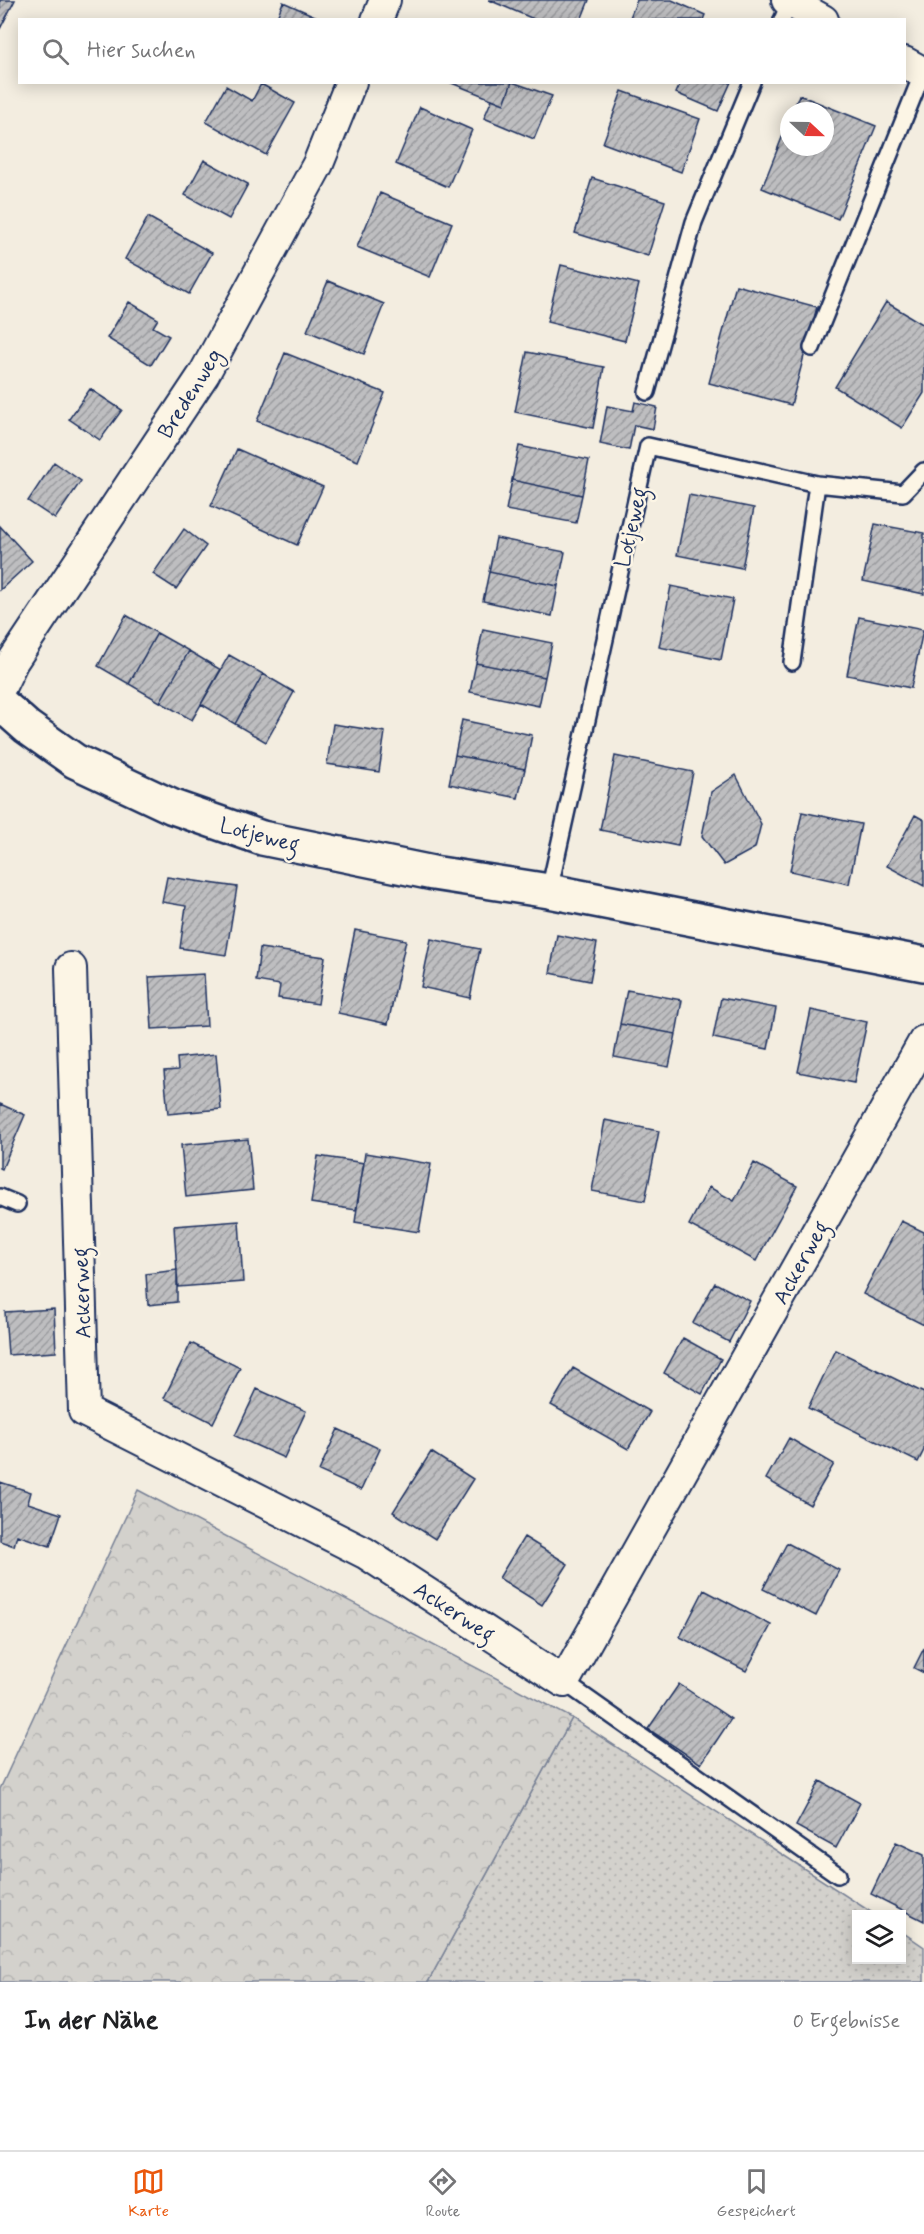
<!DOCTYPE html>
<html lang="de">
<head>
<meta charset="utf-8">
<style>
  :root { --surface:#fff; --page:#f2f2f2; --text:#202124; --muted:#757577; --line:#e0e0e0; --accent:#ea580c }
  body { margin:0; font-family:Mynerve,sans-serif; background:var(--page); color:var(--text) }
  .controls { position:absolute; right:18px; bottom:18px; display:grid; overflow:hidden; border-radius:0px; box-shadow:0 3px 15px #0003 }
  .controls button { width:54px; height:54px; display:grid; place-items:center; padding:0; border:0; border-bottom:2px solid var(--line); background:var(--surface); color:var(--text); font:30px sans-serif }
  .compass { position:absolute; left:780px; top:102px; width:54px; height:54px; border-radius:50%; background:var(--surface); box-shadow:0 3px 15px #0003; rotate:112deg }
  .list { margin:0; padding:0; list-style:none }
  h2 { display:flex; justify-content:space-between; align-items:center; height:78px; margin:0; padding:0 24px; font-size:26px }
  h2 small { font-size:20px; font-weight:400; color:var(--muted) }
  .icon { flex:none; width:33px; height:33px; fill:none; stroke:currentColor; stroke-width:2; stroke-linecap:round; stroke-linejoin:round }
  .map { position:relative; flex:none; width:924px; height:1982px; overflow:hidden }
  .search { position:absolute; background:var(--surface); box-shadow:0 3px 15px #0003; left:18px; right:18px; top:18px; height:66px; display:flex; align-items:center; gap:15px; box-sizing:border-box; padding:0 21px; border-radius:0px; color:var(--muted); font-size:22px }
  .sheet { height:168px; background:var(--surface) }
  nav { display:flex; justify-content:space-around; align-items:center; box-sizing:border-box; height:84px; border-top:2px solid var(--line); background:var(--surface); font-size:16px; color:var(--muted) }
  nav a { display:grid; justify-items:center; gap:3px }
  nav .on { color:var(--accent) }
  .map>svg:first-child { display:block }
  .grass { fill:url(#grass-dots); stroke:#778095; stroke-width:1.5 }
  .forest { fill:url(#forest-crowns); stroke:#778095; stroke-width:1.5 }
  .building { fill:url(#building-hatch); stroke:#1b2f5e; stroke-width:1.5 }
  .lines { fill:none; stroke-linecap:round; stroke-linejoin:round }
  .lane-casing { stroke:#1b2f5e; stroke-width:20 }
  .street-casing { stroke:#1b2f5e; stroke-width:34 }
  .secondary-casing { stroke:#1b2f5e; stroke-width:38 }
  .lane { stroke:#fcf5e5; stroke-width:15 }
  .street { stroke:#fcf5e5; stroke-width:30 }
  .secondary { stroke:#fcf5e5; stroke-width:33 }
  .labels { text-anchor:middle; stroke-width:5; stroke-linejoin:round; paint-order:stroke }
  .street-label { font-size:22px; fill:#1b2f5e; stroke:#fcf5e5 }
</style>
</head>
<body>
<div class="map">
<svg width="924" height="1982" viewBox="0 0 924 1982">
  <defs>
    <pattern id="grass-dots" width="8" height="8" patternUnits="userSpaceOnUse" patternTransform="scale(1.5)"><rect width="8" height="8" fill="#d3d1cc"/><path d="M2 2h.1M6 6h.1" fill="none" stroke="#b5b4b2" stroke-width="1.8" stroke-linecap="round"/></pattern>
    <pattern id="forest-crowns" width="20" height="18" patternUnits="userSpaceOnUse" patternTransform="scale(1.5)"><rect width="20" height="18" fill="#d3d1cc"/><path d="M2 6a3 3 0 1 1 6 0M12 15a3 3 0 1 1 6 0" fill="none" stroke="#b5b4b2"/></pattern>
    <pattern id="building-hatch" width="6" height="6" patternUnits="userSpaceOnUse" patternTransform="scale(1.5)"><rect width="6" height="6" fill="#bebec0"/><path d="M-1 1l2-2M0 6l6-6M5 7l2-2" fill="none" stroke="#9a9b9f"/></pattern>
  </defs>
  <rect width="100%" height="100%" fill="#f3ede0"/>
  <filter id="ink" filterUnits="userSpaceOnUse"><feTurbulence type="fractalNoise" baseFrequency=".0167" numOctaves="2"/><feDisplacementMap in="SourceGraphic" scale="12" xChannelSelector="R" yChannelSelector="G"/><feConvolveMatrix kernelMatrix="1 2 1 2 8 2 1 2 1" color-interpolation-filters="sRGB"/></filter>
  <g filter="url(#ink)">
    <!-- grass -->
    <path class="grass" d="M572 1718 874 1914H856V1960H902V1932L924 1947V1982H428Z"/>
    <!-- forest -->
    <path class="forest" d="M138 1490 572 1718 428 1982H0V1789Z"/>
    <!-- building -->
    <path class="building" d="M0 0H15L0 29Z
      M489 0H589L581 20H536Z
      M637 0H672L705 15 703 20H629Z
      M283 2 324 20H276Z
      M449 82H512L504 104Z
      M512 82 552 96 534 139 484 118 492 99 504 104Z
      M681 82H731L718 111 676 93Z
      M261 84 295 103 266 155 206 122 226 86 252 101Z
      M622 91 700 119 681 172 603 143Z
      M799 95 876 126 838 219 762 188 789 120V147H825V111H793Z
      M420 107 472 130 448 187 396 164Z
      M204 160 248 184 229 219 185 195Z
      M592 178 665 201 648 256 575 233Z
      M380 193 452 223 430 277 357 247Z
      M148 217 212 253 189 294 125 259Z
      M561 265 639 284 625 341 547 322Z
      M328 281 384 304 364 354 307 331Z
      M736 285 817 307 791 405 709 383Z
      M129 302 158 319 153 327 169 336 151 365 107 338Z
      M886 302 924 325V393L902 428 835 387Z
      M527 352 604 367 593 428 515 412Z
      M285 353 385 393 358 461 257 421Z
      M90 389 122 410 100 440 69 419Z
      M635 402 657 407 653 429 634 425 629 450 600 444 607 406 633 411Z
      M519 446 589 460 582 495 512 480Z
      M237 449 323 487 297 545 211 506Z
      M54 462 81 481 55 519 28 501Z
      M512 480 582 495 576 523 506 510Z
      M689 495 754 508 742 568 677 555Z
      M875 524 924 533V594L863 581Z
      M0 526 32 561 0 590Z
      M184 529 206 546 176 589 153 574Z
      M496 538 565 552 558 586 489 572Z
      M489 572 558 586 552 616 483 601Z
      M671 586 733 599 721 660 659 647Z
      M126 615 157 633 129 684 98 666Z
      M859 617 923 630 911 688 847 675Z
      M483 629 552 643 545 677 476 663Z
      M157 633 189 651 160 702 129 684Z
      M189 651 221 670 192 720 160 702Z
      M229 655 263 674 235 724 201 704Z
      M476 663 545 677 539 706 470 692Z
      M263 674 294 692 266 742 235 724Z
      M462 720 532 735 525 769 455 755Z
      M333 724 385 732 379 772 327 764Z
      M455 755 525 769 518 798 449 784Z
      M615 756 693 772 678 846 600 830Z
      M736 775 761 824 755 848 724 865 702 836 711 792Z
      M802 812 861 824 849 884 790 871Z
      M915 815 924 820V886L887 866Z
      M167 877 237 887 226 955 180 948 186 906 162 902Z
      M355 930 406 940 388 1024 338 1013Z
      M557 935 597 943 590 981 550 973Z
      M431 939 480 949 470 998 421 987Z
      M260 948 325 957 318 1004 278 998 280 985 256 981Z
      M204 974 207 1026 152 1029 149 977Z
      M627 990 682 1000 676 1034 620 1024Z
      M721 998 776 1008 768 1049 713 1038Z
      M811 1010 867 1022 854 1083 798 1072Z
      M620 1024 676 1034 669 1067 614 1057Z
      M216 1054 221 1109 168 1114 164 1071 178 1070 177 1058Z
      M0 1104 25 1115 2 1169 0 1168Z
      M605 1120 659 1131 645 1201 592 1191Z
      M248 1139 253 1190 186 1197 181 1145Z
      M365 1153 431 1164 419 1232 355 1222Z
      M318 1156 364 1163 356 1210 311 1203Z
      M754 1163 797 1186 756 1261 689 1225 709 1187 734 1201Z
      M239 1221 243 1282 178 1287 174 1226Z
      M901 1221 924 1232V1325L863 1294Z
      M177 1270V1302L148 1305 146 1274Z
      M715 1283 750 1301 729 1342 693 1323Z
      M54 1309 56 1352 8 1355 5 1312Z
      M683 1338 721 1359 702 1394 664 1373Z
      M191 1343 240 1368 213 1423 164 1398Z
      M836 1350 924 1393V1450L918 1462 808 1408Z
      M573 1368 650 1412 628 1449 551 1405Z
      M257 1389 306 1411 284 1458 235 1436Z
      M338 1429 380 1449 361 1490 319 1471Z
      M789 1438 834 1464 810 1505 766 1479Z
      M431 1452 473 1479 435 1539 393 1512Z
      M0 1482 31 1492 28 1503 61 1514 50 1546 17 1535 14 1546 0 1541Z
      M524 1537 568 1564 542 1605 499 1578Z
      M787 1543 839 1570 816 1616 763 1589Z
      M704 1590 771 1625 746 1671 680 1637Z
      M924 1648V1673L914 1668Z
      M679 1684 731 1719 701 1764 648 1729Z
      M820 1781 860 1803 836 1848 796 1826Z
      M896 1842 924 1855V1921L871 1894Z"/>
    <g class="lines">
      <!-- lane casing -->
      <g class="lane-casing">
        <path id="lane" d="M782 20 790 2
          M812 348 923 72
          M647 392 694 222 752 82
          M792 662 817 484
          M549 891 648 446 817 484 903 493 924 471
          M0 1197 17 1204
          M564 1682 838 1875"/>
      </g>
      <!-- street casing -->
      <g class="street-casing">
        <path id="street" d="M787 0 823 20
          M377 20 385 0
          M904 62 924 73
          M0 688 13 661 204 374 318 164 351 82
          M71 968 84 1411 365 1553 564 1682 924 1041"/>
      </g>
      <!-- secondary casing -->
      <g class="secondary-casing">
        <path id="secondary" d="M0 703 27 727 75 761 173 807 262 838 433 873 549 891 924 964"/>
      </g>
      <!-- lane -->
      <use href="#lane" class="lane"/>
      <!-- street -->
      <use href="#street" class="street"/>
      <!-- secondary -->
      <use href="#secondary" class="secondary"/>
    </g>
  </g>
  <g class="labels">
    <!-- street labels -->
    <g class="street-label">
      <text transform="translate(189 393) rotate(-58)" y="8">Bredenweg</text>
      <text transform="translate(630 527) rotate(-77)" y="8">Lotjeweg</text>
      <text transform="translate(260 834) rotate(15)" y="8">Lotjeweg</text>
      <text transform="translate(800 1262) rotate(-61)" y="8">Ackerweg</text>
      <text transform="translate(81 1293) rotate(-92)" y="8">Ackerweg</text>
      <text transform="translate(455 1611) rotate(33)" y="8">Ackerweg</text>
    </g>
  </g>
</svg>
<div class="controls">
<button><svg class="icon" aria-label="layers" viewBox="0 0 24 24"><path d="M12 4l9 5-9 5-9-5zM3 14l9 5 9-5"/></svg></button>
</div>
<svg class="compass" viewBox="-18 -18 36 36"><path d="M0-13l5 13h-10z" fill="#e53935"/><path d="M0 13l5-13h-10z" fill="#757577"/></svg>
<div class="search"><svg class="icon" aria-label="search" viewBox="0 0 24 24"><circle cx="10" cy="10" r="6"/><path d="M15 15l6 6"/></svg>Hier suchen</div>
</div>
<section class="sheet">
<h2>In der Nähe<small>0 Ergebnisse</small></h2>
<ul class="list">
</ul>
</section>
<nav>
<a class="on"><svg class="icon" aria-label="map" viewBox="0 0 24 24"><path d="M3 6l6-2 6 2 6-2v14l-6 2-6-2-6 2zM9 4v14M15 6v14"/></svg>Karte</a>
<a><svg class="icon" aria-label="directions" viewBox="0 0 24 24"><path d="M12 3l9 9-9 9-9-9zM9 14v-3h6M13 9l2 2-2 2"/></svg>Route</a>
<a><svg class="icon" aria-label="saved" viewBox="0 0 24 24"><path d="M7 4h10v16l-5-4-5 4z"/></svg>Gespeichert</a>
</nav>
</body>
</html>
